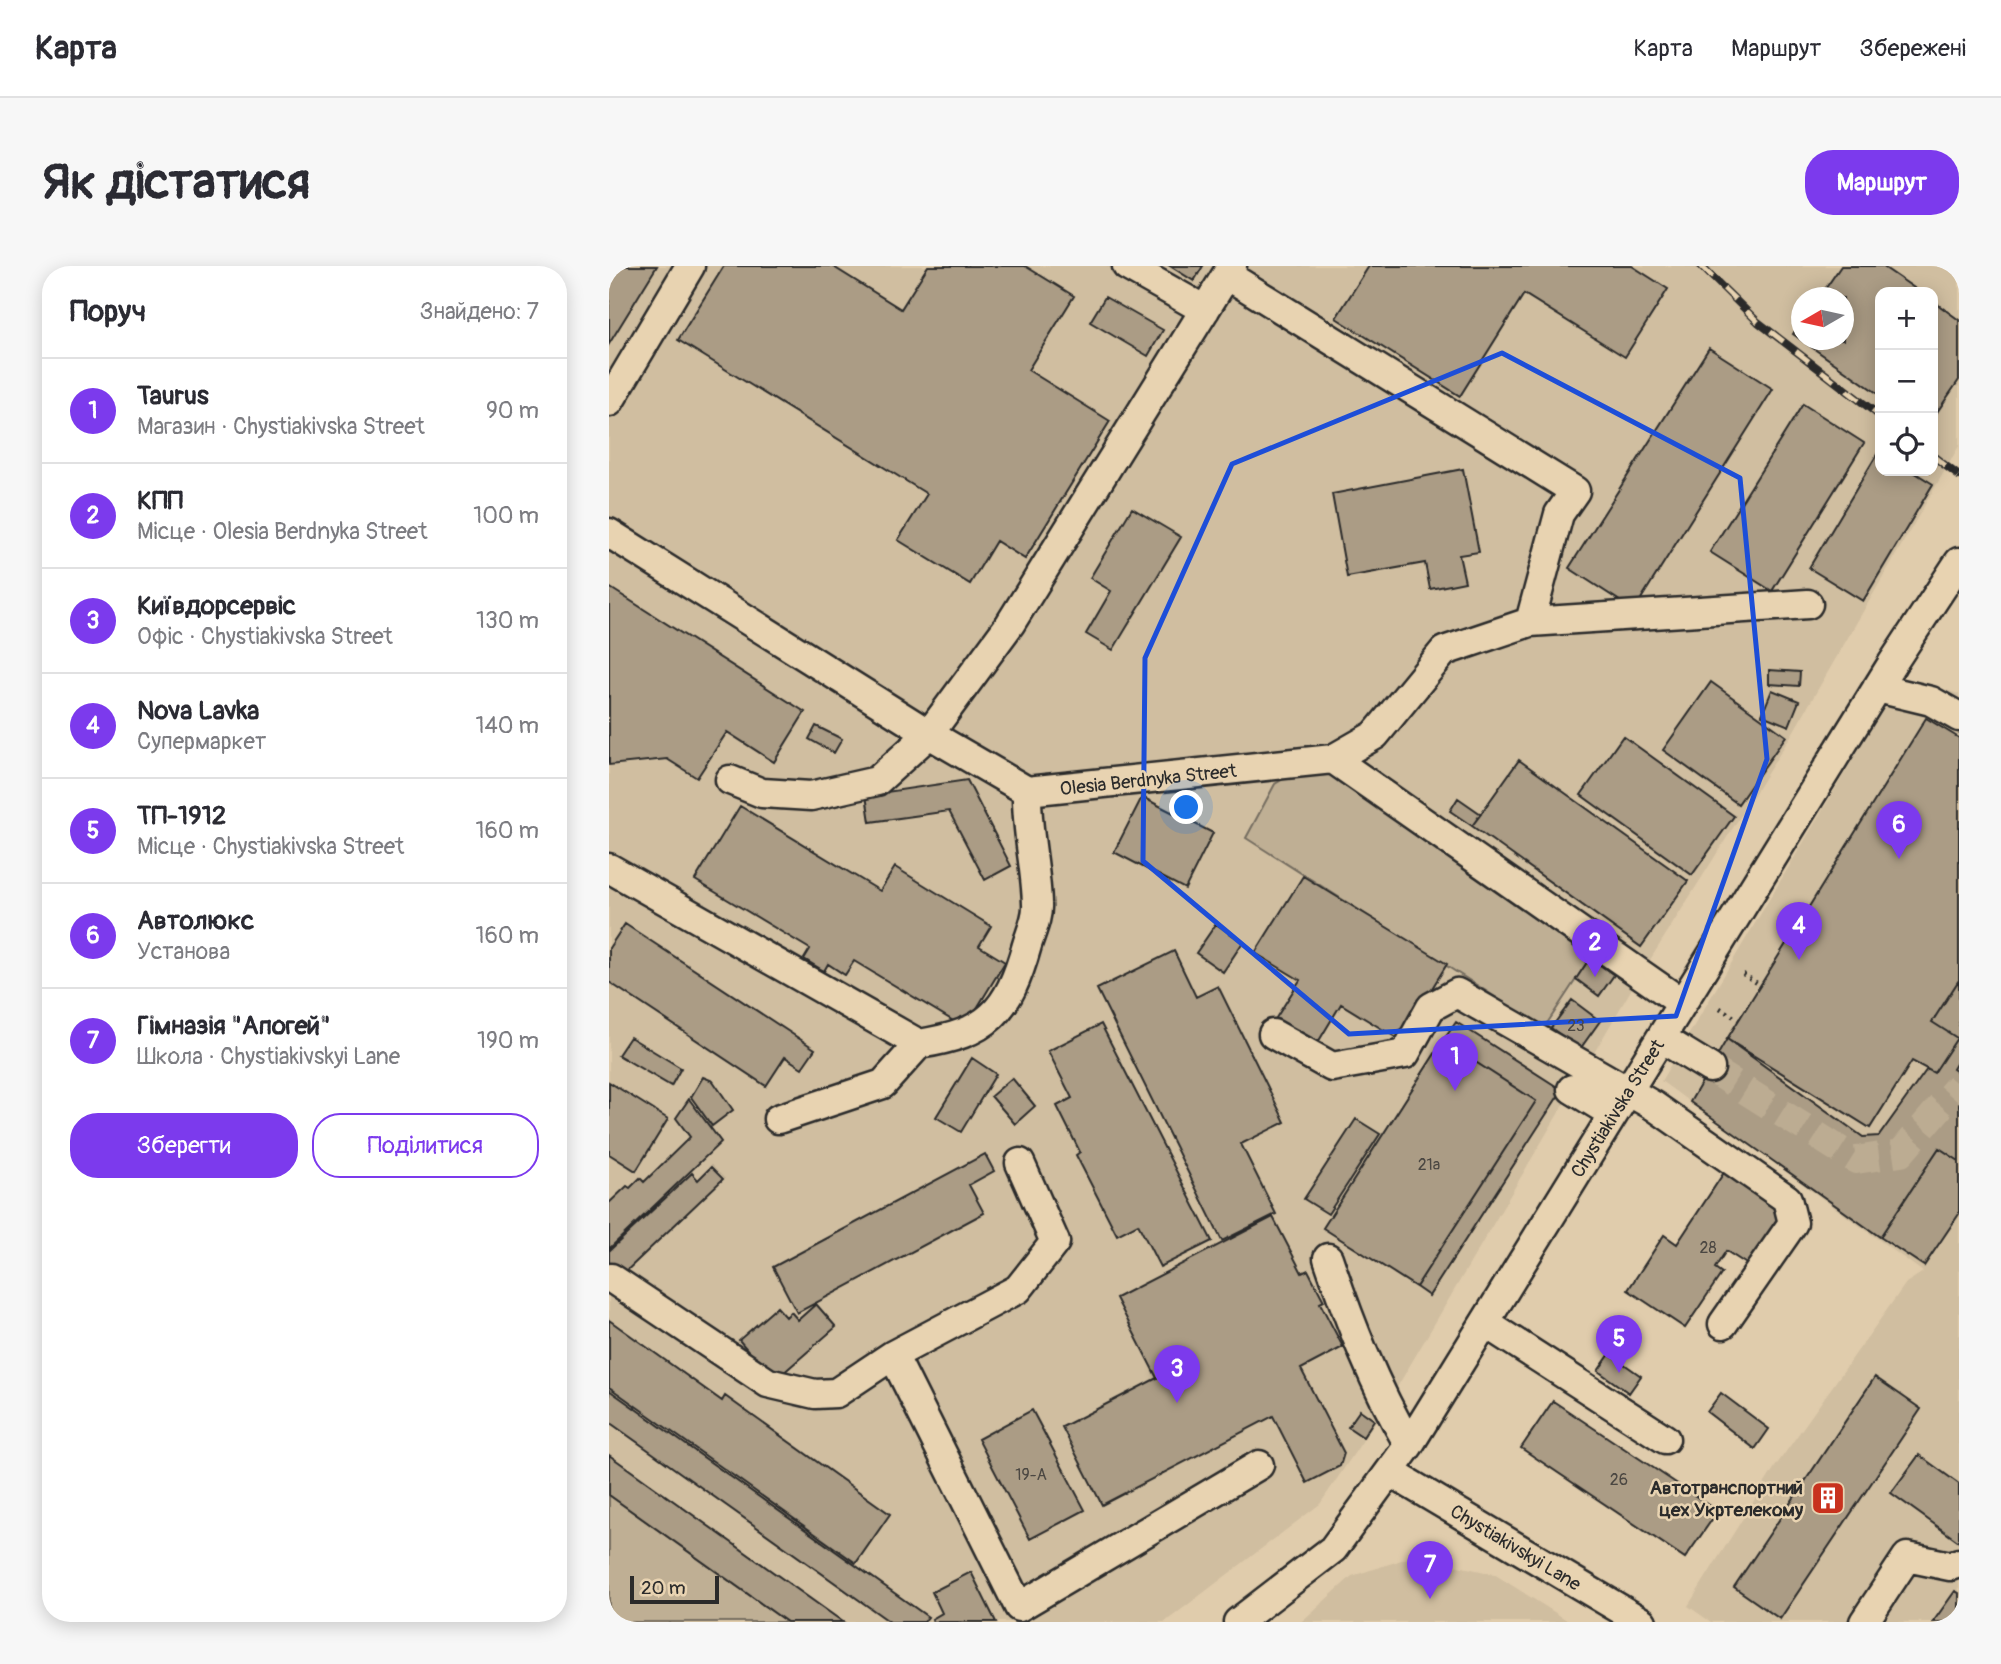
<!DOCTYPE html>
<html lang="uk">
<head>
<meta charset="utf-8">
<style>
  :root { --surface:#fff; --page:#f7f7f7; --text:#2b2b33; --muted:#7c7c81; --line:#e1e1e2; --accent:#7c3aed }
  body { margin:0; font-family:Pangolin,sans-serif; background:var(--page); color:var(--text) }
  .controls { position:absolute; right:21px; top:21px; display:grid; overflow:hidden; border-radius:14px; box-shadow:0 4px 18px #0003 }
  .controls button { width:63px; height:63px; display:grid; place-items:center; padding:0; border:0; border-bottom:2px solid var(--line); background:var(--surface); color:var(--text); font:35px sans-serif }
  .compass { position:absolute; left:1182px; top:21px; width:63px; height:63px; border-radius:50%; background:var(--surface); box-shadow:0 4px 18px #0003; rotate:261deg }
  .scale { position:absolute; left:21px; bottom:18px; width:89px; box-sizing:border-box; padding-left:7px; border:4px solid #2b2b2b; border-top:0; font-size:19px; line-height:24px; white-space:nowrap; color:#2b2b2b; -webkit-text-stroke:5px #e8d3b1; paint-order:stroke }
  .you { position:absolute; left:578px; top:542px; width:24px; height:24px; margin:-18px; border:5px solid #fff; border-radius:50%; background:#1a73e8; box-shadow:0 0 0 10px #1a73e833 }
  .badge { display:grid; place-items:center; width:46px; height:46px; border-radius:50%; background:var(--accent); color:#fff; font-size:23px; font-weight:700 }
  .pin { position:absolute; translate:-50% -58px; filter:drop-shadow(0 2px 4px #0008) }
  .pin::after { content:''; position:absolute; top:37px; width:24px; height:21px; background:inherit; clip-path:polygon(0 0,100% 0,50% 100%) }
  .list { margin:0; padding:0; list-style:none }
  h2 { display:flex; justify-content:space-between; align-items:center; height:91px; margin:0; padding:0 28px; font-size:30px }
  h2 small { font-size:23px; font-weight:400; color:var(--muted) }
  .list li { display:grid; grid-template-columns:46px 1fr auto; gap:21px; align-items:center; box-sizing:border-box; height:105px; padding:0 28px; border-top:2px solid var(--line) }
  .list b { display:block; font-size:26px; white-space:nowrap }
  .list p { margin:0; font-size:23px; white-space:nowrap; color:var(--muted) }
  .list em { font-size:23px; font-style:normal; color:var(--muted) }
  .actions { display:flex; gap:14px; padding:21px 28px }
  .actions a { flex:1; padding:16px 0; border:2px solid var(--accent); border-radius:28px; text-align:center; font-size:24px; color:var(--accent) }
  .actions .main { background:var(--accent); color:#fff }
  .icon { flex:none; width:38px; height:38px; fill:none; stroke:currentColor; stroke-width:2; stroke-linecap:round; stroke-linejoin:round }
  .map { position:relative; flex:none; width:1350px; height:1356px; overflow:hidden; border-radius:28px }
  header { display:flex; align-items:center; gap:42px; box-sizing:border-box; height:98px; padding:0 35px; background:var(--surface); border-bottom:2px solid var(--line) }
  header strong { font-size:33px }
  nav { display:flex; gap:38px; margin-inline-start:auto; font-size:24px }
  .intro { display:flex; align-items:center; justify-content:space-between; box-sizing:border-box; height:168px; padding:0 42px }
  h1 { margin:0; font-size:49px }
  .button { padding:18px 32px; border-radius:28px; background:var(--accent); color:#fff; font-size:24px; font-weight:700 }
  main { display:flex; gap:42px; padding:0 42px }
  aside { flex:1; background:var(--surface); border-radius:28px; box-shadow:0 4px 18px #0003 }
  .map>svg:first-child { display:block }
  .built { fill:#d0bea0; fill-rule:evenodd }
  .green { fill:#bfaf94; stroke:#756d60; stroke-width:2 }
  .building { fill:#ab9c85; stroke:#2b2b2b; stroke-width:2 }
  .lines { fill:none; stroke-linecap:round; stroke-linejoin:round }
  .minor-tunnel { stroke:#bcac92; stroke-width:28; stroke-dasharray:28 14; stroke-linecap:butt }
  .minor-casing { stroke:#2b2b2b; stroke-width:33 }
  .path { stroke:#2b2b2b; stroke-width:4.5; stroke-dasharray:2 5; stroke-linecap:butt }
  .minor { stroke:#e8d3b1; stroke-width:28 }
  .rail-casing { stroke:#2b2b2b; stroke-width:8 }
  .rail { stroke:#e8d3b1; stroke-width:5; stroke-dasharray:16; stroke-linecap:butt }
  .marked { fill:none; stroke:#1d4ed8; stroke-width:5; stroke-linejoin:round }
  .labels { text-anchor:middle; stroke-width:5; stroke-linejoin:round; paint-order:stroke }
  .number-label { font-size:16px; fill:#4b4742 }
  .street-label { font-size:19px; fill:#2b2b2b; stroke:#e8d3b1 }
  .poi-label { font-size:19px; font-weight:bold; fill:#2b2b2b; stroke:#e8d3b1; text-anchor:end }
</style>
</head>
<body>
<header>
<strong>Карта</strong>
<nav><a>Карта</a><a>Маршрут</a><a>Збережені</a></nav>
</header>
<div class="intro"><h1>Як дістатися</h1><a class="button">Маршрут</a></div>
<main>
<aside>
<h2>Поруч<small>Знайдено: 7</small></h2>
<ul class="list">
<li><span class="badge">1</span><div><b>Taurus</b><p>Магазин · Chystiakivska Street</p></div><em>90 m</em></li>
<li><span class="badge">2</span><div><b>КПП</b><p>Місце · Olesia Berdnyka Street</p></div><em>100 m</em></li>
<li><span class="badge">3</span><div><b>Київдорсервіс</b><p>Офіс · Chystiakivska Street</p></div><em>130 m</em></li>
<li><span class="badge">4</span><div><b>Nova Lavka</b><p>Супермаркет</p></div><em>140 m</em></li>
<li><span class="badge">5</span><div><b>ТП-1912</b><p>Місце · Chystiakivska Street</p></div><em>160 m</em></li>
<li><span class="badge">6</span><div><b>Автолюкс</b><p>Установа</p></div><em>160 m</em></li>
<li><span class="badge">7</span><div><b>Гімназія &quot;Апогей&quot;</b><p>Школа · Chystiakivskyi Lane</p></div><em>190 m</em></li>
</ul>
<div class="actions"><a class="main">Зберегти</a><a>Поділитися</a></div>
</aside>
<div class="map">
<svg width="1350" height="1356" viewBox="0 0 1350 1356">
  <rect width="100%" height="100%" fill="#e0ccac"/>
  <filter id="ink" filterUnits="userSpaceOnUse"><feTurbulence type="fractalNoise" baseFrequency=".0143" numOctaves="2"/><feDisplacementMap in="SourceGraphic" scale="14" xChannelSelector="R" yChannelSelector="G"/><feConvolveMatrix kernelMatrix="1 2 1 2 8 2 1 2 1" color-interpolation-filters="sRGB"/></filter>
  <g filter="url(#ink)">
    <!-- built -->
    <path class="built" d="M0 0H1350V180L1183 468 1022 724 777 1140 711 1238 556 1356H178L0 1229ZM1271 26H1324V205H1271ZM1192 32H1234V74H1192Z
      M1293 411 1350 428V1356H1102L1079 1340 1166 1201 1297 1017 1314 1006 1052 815Z
      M805 1290 885 1308 961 1356H692L743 1310Z"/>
    <!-- green -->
    <path class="green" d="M688 505H716L981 692 935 762 637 572 666 518Z
      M0 1229 178 1356H0Z"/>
    <!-- building -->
    <path class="building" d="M0 0H48L0 78Z
      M115 0H223L292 43 319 0H416L465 30 419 104 501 155 416 293 387 275 361 318 289 274 318 228 69 74Z
      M561 0H594L585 15Z
      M760 0H1023L1059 23 1016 91 915 28 851 130 727 52Z
      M1232 0H1273L1311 26H1271V129L1184 68 1192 56V74H1234V32H1210Z
      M496 31 554 64 539 90 481 56Z
      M1324 35 1350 54V114L1324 152Z
      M1100 82 1164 123 1025 344 960 302Z
      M1194 138 1255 177 1163 325 1101 286Z
      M1270 185 1271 205H1303L1324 218 1254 335 1200 302Z
      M854 203 870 286 850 289 856 316 821 323 816 297 738 311 723 228Z
      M523 242 572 271 504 384 477 368 502 325 481 312Z
      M0 321 196 446 165 496 118 466 88 512 58 493 0 499Z
      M1160 404 1191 406 1190 420 1160 418Z
      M1102 416 1177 470 1129 538 1054 484Z
      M1163 424 1190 435 1180 460 1153 449Z
      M1317 452 1350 472V714L1323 756 1348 772 1325 807 1303 795 1261 862 1118 773Z
      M207 460 233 473 225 487 200 473Z
      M1014 470 1125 550 1083 609 972 529Z
      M910 494 1079 615 1032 681 863 560Z
      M358 514 402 600 376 614 340 545 261 556 257 529Z
      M533 531 604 567 576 623 505 586Z
      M849 532 872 548 863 560 841 545Z
      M131 540 271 625 286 601 382 660 370 680 396 696 356 762 245 695 236 709 219 698 215 705 195 693 201 683 86 614Z
      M694 610 838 698 791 774 732 738 708 778 667 752 691 714 646 687Z
      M16 658 206 783 193 802 176 791 157 820 0 716V682Z
      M607 658 634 676 614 706 587 687Z
      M565 685 587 731 609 720 676 856 632 878 667 948 613 975 488 723Z
      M981 692 1005 709 990 730 967 713Z
      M1350 714V793L1344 803 1350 807V895L1330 882 1271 971 1081 836 1118 773 1254 871 1270 870 1318 803 1325 807 1348 772 1323 756Z
      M963 734 991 755 971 783 942 762Z
      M847 756 953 824 820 1030 807 1021 927 835 834 775Z
      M492 758 603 975 551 1001 529 958 508 969 467 889 471 886 448 840 463 832 439 785Z
      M21 771 72 802 62 820 9 789Z
      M834 775 927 835 807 1021 714 962Z
      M363 792 387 808 352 866 327 851Z
      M94 811 104 815 124 844 103 860 82 831Z
      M403 812 426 840 406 858 382 830Z
      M0 816 59 853 27 905 0 888Z
      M80 833 112 876 0 983V937L18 920 21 922 31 912 35 916 81 871 67 852Z
      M747 853 771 868 719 948 695 933Z
      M1330 882 1350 895V948L1315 1000 1271 971Z
      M376 888 385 905 360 919 375 947 188 1047 164 1001Z
      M102 901 114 913 11 1011 0 999V985L83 907 89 914Z
      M1116 905 1175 944 1139 999 1117 985 1106 1002 1113 1007 1076 1062 1019 1024 1055 969 1068 978Z
      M664 951 693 1007 699 1004 715 1035 711 1037 734 1081 692 1103 735 1187 731 1200 698 1217 664 1150 493 1239 453 1161 548 1112 507 1032Z
      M207 1038 227 1061 165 1115 130 1074 168 1041 177 1051 182 1046 189 1054Z
      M0 1054 113 1135 116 1130 281 1248 247 1297 0 1121Z
      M1001 1088 1032 1110 1020 1127 989 1105Z
      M1266 1111 1312 1143 1171 1353 1125 1321Z
      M0 1124 319 1351 315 1356H281L0 1156Z
      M1112 1127 1160 1163 1146 1183 1098 1146Z
      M944 1135 1109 1245 1076 1292 912 1182Z
      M423 1144 476 1244 421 1273 369 1173Z
      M751 1144 765 1154 754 1171 739 1161Z
      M0 1189 234 1356H178L0 1229Z
      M1310 1189 1350 1218V1276L1282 1227Z
      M362 1306 387 1356H324L323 1353 333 1347 323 1326Z
      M1346 1325 1350 1327V1356H1324Z"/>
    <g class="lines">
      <!-- minor-tunnel -->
      <path class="minor-tunnel" d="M1101 802 1247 894 1292 887 1350 819"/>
      <!-- minor casing -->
      <g class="minor-casing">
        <path id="minor" d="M518 0 596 44
          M618 9 966 225 950 248 921 356
          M0 136 81 0
          M0 267 320 468 418 525 724 493 1073 737
          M1268 422 1322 435 1350 451
          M724 493 766 469 835 385 921 356 1199 338
          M121 514 153 527 202 530 268 515 320 468 401 358 623 0
          M0 602 310 778C379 767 399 747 418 679 422 666 429 651 428 638 427 600 417 564 418 525
          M664 768 723 801 796 788 822 741 848 727 1045 840 1178 933 1184 957 1114 1058
          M1052 772 1101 802
          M963 823 1004 848
          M169 853 274 818 310 778
          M719 992C741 1057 765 1119 800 1179
          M2 1012 159 1117 206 1128 227 1127 284 1089 409 1023 446 976 411 897
          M876 1057 1056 1173
          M284 1089 410 1341 650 1199
          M781 1206 1033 1356
          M629 1356 724 1283 800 1179 1283 398 1350 296
          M1255 1356 1298 1291 1341 1300 1350 1297"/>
      </g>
      <!-- path -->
      <path class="path" d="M1134 708 1151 719
        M1111 742 1130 754"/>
      <!-- minor -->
      <use href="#minor" class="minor"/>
      <!-- rail casing -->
      <g class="rail-casing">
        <path id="rail" d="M1092 0 1149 56 1271 150
          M1324 190 1350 210"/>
      </g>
      <!-- rail -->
      <use href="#rail" class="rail"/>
    </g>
  </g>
  <!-- marked area -->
  <path class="marked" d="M893 87 1131 212 1158 493 1067 750 740 768 534 595 536 392 623 198Z"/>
  <!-- icons -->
  <defs>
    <g id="building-square" transform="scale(1.75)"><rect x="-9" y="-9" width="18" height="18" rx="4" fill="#c8321e" stroke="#e8d3b1"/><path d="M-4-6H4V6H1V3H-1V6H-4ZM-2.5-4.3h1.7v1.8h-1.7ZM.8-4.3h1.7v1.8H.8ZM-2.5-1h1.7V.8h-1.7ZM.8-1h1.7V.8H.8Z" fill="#fff"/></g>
  </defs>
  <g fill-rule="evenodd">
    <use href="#building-square" x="1219" y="1232"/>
  </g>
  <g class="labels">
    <!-- number labels -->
    <g class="number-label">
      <text x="967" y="765">23</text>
      <text x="820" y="904">21а</text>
      <text x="1099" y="987">28</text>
      <text x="422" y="1214">19-А</text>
      <text x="1010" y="1219">26</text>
    </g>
    <!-- street labels -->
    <g class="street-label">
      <text transform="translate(539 513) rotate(-6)" y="7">Olesia Berdnyka Street</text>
      <text transform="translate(1008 842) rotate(-58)" y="7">Chystiakivska Street</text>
      <text transform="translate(907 1281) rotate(31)" y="7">Chystiakivskyi Lane</text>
    </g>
    <!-- poi labels -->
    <g class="poi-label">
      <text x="1194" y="1228">Автотранспортний<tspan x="1194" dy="22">цех Укртелекому</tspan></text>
    </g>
  </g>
</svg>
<div class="controls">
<button>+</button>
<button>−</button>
<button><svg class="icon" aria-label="locate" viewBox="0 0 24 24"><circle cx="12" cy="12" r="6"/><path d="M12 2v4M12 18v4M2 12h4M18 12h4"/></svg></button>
</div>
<svg class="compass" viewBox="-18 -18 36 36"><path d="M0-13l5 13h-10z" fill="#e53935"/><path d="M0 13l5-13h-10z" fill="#7c7c81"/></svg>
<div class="scale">20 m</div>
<div class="you"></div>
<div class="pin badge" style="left:846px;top:825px">1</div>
<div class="pin badge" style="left:986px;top:711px">2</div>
<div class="pin badge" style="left:568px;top:1137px">3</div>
<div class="pin badge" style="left:1190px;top:694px">4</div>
<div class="pin badge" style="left:1010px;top:1107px">5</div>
<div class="pin badge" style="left:1290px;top:593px">6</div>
<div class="pin badge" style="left:821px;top:1333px">7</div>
</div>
</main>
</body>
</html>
